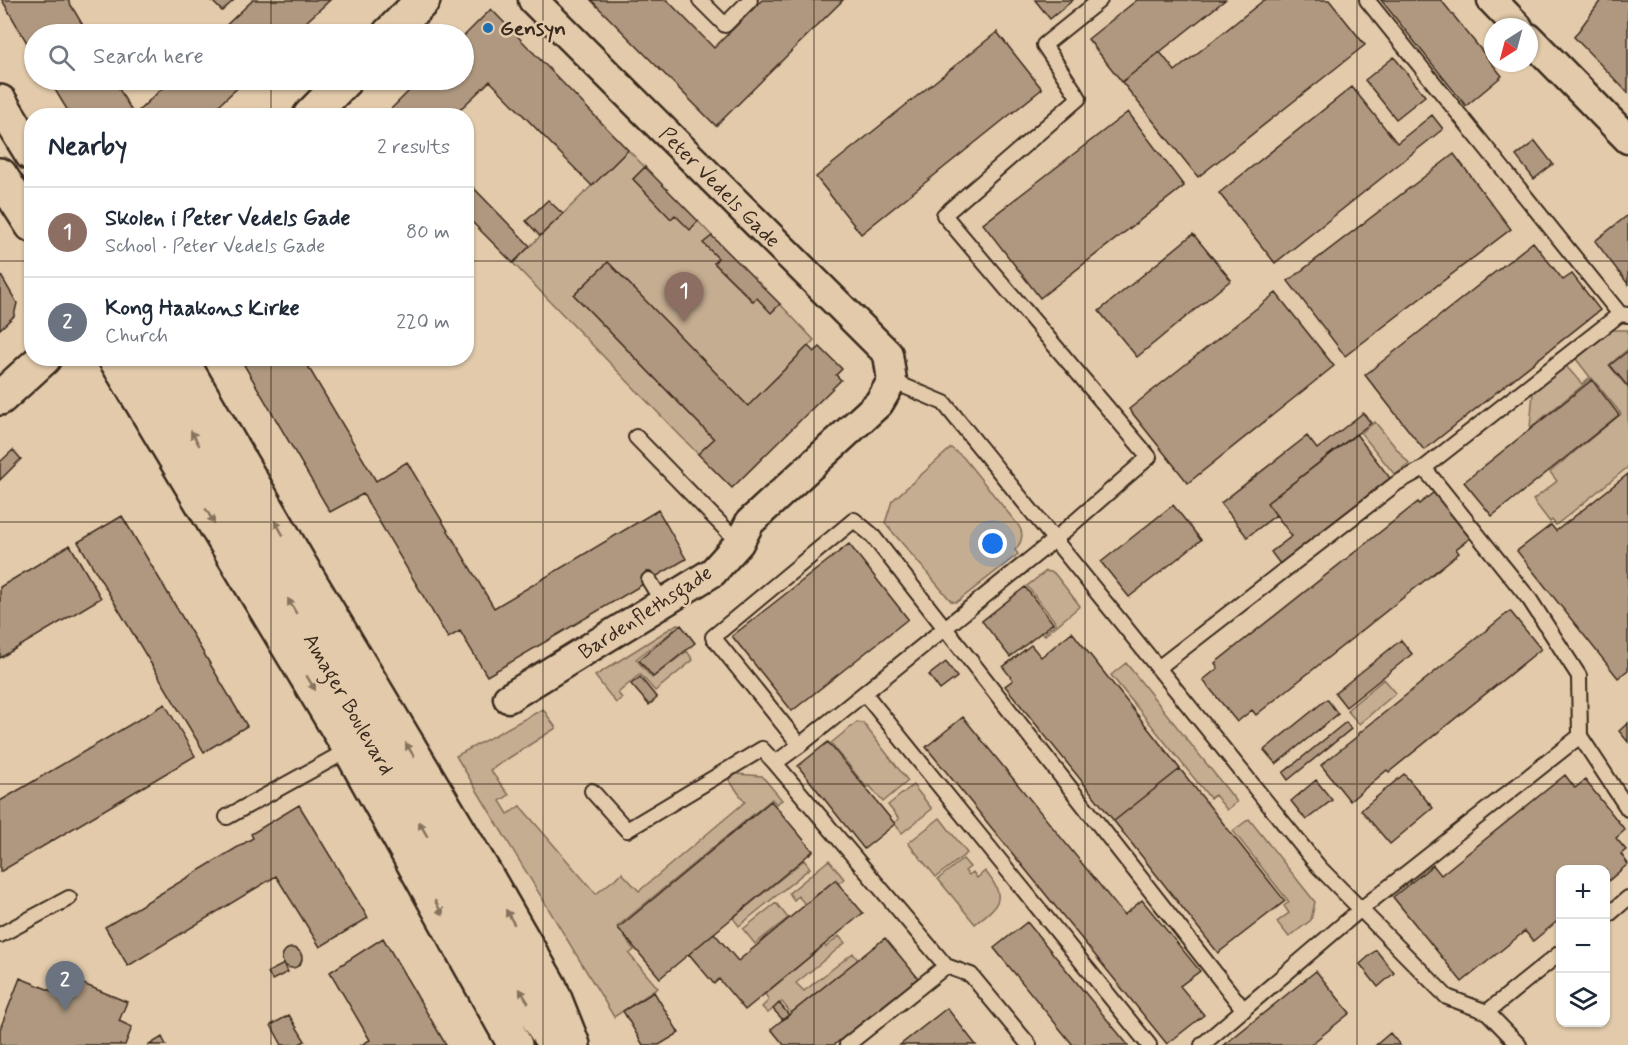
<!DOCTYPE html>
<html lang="en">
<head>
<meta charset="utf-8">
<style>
  :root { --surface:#fff; --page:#f2f2f3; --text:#1f2937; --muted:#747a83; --line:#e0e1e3; --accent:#0b8043 }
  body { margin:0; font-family:Mynerve,sans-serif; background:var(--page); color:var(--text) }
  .controls { position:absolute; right:18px; bottom:18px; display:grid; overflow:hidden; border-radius:12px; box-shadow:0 2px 4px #0004 }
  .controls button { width:54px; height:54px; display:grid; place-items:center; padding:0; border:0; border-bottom:2px solid var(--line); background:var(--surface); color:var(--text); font:30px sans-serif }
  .compass { position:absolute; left:1484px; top:18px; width:54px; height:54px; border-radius:50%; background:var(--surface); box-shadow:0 2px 4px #0004; rotate:216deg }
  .you { position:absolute; left:993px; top:544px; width:21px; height:21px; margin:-15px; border:4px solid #fff; border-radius:50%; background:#1a73e8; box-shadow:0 0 0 9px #1a73e833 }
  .badge { display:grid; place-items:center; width:39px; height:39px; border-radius:50%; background:var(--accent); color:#fff; font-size:20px; font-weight:700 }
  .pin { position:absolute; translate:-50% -50px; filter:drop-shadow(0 2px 3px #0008) }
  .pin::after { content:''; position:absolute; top:32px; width:21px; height:18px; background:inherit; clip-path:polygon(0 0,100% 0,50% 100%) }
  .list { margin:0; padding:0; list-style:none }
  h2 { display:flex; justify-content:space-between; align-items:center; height:78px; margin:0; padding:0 24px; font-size:26px }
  h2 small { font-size:20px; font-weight:400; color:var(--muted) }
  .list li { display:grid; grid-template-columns:39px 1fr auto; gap:18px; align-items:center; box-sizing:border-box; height:90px; padding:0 24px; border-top:2px solid var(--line) }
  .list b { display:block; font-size:22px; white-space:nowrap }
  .list p { margin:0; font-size:20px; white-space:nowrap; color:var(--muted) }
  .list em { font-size:20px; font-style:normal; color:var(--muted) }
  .icon { flex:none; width:33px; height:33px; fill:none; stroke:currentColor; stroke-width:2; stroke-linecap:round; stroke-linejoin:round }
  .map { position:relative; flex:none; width:1628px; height:1045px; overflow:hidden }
  .search { position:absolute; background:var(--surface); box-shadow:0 2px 4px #0004; left:24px; top:24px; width:450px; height:66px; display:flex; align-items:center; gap:15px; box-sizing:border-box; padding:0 21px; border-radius:33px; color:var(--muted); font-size:22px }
  .panel { position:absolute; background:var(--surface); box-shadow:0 2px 4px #0004; left:24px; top:108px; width:450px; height:258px; border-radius:24px }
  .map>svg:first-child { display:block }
  .green { fill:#c4ad91; stroke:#806c58; stroke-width:1.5 }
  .building { fill:#af987f; stroke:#3b2a1e; stroke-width:1.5 }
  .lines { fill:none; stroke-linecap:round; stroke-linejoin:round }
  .service-casing { stroke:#3b2a1e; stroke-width:18 }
  .minor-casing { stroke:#3b2a1e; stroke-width:33 }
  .tertiary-casing { stroke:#3b2a1e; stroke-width:38 }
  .service { stroke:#e2caaa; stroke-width:14 }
  .minor { stroke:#e2caaa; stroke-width:28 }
  .tertiary { stroke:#e2caaa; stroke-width:33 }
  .oneway { fill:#86725d }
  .grid { fill:none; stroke:#3b2a1e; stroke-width:1.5; stroke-opacity:0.55 }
  .poi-dot { fill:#1f6fb2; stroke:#e2caaa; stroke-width:2 }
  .labels { text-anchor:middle; stroke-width:5; stroke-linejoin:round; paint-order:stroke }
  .poi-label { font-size:21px; font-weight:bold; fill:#3b2a1e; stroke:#e2caaa; text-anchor:start }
  .street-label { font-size:21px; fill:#3b2a1e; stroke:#e2caaa }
</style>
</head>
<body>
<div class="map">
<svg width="1628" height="1045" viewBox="0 0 1628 1045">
  <rect width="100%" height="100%" fill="#e2caaa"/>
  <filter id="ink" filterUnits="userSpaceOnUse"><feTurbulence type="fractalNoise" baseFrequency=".0167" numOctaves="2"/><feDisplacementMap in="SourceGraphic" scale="12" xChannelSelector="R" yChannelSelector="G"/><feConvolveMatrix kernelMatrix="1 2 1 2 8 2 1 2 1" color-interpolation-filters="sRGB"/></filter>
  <g filter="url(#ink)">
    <!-- green -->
    <path class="green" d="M628 150 645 167 633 179 671 218 675 215 690 229 698 221 712 236 704 243 718 258 714 263 752 301 757 298 771 312 780 304 814 340 748 406 608 262 574 295 714 439 698 454 513 263Z
      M1612 330H1628V349L1609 365 1628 388V467L1556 525 1552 520 1550 522 1533 500 1557 481 1550 472 1621 414 1592 378 1530 428 1533 392 1566 366 1582 384 1590 377 1576 359Z
      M1375 422 1409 464 1395 475 1361 433Z
      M951 448 963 457 1018 525C1025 534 1022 542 1015 550L1018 554 958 601 955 602 951 601 885 523 892 501Z
      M1046 571 1054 573 1080 606 1045 635 1043 634 1056 623 1027 586Z
      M677 624 679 626 636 659 652 678 687 651 693 660 655 691 640 674 618 693 622 698 616 703 595 676Z
      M1126 663 1237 802 1227 810 1215 795 1210 798 1111 675Z
      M1384 679 1396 693 1359 724 1347 710Z
      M543 709 556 728 490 770 509 795 500 801 508 814 520 806 596 894 622 873 639 891 745 802 729 780 736 774 762 776 782 800 776 804 772 799 617 927 634 950 629 954 658 988 614 1017 456 756Z
      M857 722 863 723 908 781 883 802 870 786 867 788 831 743Z
      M913 785 932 809 902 833 894 823 899 819 888 805Z
      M940 818 967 853 936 877 908 843Z
      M1249 819 1315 902 1311 920 1289 937 1277 922 1289 913 1284 906 1289 902 1233 831Z
      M963 859 970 867 965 871 969 875 973 872 977 878 985 871C1008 898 999 905 975 924L938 879Z
      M804 860 810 868 739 926 733 918Z
      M829 860 844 879 839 883 836 879 805 904 798 896 794 900 789 893Z
      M776 903 788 918 755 944 743 929Z
      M839 936 845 943 796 983 804 991 853 953 858 960 791 1013 782 1002 768 1013 762 1007 769 1000 765 994 824 945 826 947Z"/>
    <!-- building -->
    <path class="building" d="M2 0H68L88 34H34V55Z
      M211 0H234L222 11Z
      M253 0H330L293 34H217Z
      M591 0H667L714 48 762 0H843L716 126Z
      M1035 0H1073L1050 19Z
      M1137 0H1225L1122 82 1088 39Z
      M1264 0H1329L1365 45 1198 177 1122 82 1160 52 1175 71Z
      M1381 0H1441L1502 76 1466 106Z
      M1601 0H1628V93L1574 37Z
      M491 9 628 150 592 186 490 81 453 116H384L420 80H464V36Z
      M997 32 1042 89 861 234 816 177Z
      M1394 57 1425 96 1396 119 1365 80Z
      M49 80H114L134 115 171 80H246L207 116H71Z
      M1352 87 1397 143 1432 115 1443 129 1275 263 1219 193Z
      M1128 112 1184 186 1040 298 983 224Z
      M1535 141 1553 164 1534 179 1516 156Z
      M1454 154 1511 229 1345 356 1288 281Z
      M645 167 698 221 690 230 675 215 671 219 633 179Z
      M466 180 530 246 513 263 466 216Z
      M548 200 563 214 540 236 526 221Z
      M1628 215V284L1595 241Z
      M1193 234 1231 280 1137 357 1099 311Z
      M712 236 780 304 771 313 757 298 753 301 714 263 718 258 703 243Z
      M1533 242 1563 280 1572 274 1600 310 1424 450 1365 375Z
      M608 262 748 406 808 346 814 352 820 347 842 369 836 375 841 380 732 488 698 454 714 439 574 295Z
      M0 274 17 303 14 316 0 329Z
      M1276 293 1334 366 1188 483 1129 409Z
      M1628 351V387L1610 365Z
      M240 358H303L376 481 407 462 494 608 658 510 686 559 487 676 460 631 448 638 363 494 330 512Z
      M1592 380 1619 415 1492 516 1464 482Z
      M1363 413 1371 423 1267 503 1276 515 1247 537 1221 503 1307 436 1317 449Z
      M1356 434 1390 478 1280 564 1271 552 1292 536 1267 503Z
      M13 450 21 459 0 480V462Z
      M1628 474V670L1618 678 1517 551 1551 525 1556 531Z
      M1438 489 1474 535 1456 549 1459 553 1256 715 1252 710 1237 722 1203 680 1218 668 1215 663 1418 502 1419 504Z
      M1173 505 1201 540 1129 597 1101 562Z
      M122 516 247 726 204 752 78 542Z
      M849 544 908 619 792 711 732 636Z
      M70 545 101 598 0 658V587Z
      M1025 587 1053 623 1010 657 982 621Z
      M1510 611 1541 649 1389 772 1387 770 1350 801 1321 765 1359 735 1358 734Z
      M681 625 695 643 653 677 639 660Z
      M1072 632 1180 769 1114 821 1005 686 1013 680 1003 667 1031 645 1041 657Z
      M1401 640 1412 654 1346 707 1335 693Z
      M946 662 957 677 940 690 929 675Z
      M640 677 657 698 649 705 631 684Z
      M1327 699 1338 714 1276 764 1264 750Z
      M165 704 195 756 0 872V801Z
      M963 717 1124 915 1142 900 1200 971 1180 986 1204 1015 1167 1044 926 747Z
      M1346 722 1351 729 1288 780 1283 773Z
      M1628 723V742L1619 731Z
      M828 742 895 824 864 849 798 766Z
      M1180 769 1285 901 1218 953 1114 821Z
      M1404 774 1433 808 1390 844 1361 810Z
      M1565 775 1575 788 1585 780 1625 830 1616 838 1626 850 1621 854 1628 864 1606 883V870H1560V919L1533 941 1525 931 1462 982 1393 897 1433 865 1441 875Z
      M1316 780 1332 800 1306 820 1291 801Z
      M771 801 813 851 660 978 618 928Z
      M299 805 368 918 320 947 276 876 128 966 105 927 253 838 251 834Z
      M835 880 863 913 745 1010 719 979 714 984 689 954 714 933 738 961Z
      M1027 922 1128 1045H1073L994 948Z
      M383 938 446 1045H361L370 1040 330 972Z
      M885 938 918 978 834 1045H784L771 1029Z
      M282 958a10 10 0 1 1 20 0a10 10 0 1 1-20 0Z
      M1376 950 1394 973 1378 987 1360 964Z
      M284 964 288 972 272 980 268 972Z
      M1316 971 1350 1013 1310 1045H1224Z
      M20 978 74 1000 81 983 127 1002 119 1021 132 1027 125 1045H0V1029Z
      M654 992 679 1033 659 1045H643L623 1011Z
      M779 1003 789 1015 783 1020 773 1009Z
      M947 1008 976 1045H900Z
      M289 1015 305 1041 298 1045H282L271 1025Z
      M1390 1033 1400 1045H1376Z
      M162 1037 166 1045H149Z"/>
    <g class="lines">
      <!-- service casing -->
      <g class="service-casing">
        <path id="service" d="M700 0 725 25 750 0
          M1367 0 1620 314 1628 315
          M892 381 944 403 1319 867 1447 997 1487 1012 1519 1045
          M636 437 739 543
          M1424 468 1530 600 1579 676 1580 736 1628 809
          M649 580 663 603
          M1158 668 1397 483 1424 468 1620 314
          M865 694 1149 1045
          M800 745 713 637 854 520 872 535 1244 1010
          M592 791 627 830 762 749 775 763
          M227 817 350 749
          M1606 917 1628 898
          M0 935 69 898
          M1487 1012 1560 953
          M847 1045 946 966
          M1029 1045 971 975 946 966 775 763 800 745 1054 540 1149 457 944 215 1079 98 1044 45 1100 0
          M1202 1045 1361 909 1580 736"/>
      </g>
      <!-- minor casing -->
      <g class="minor-casing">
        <path id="minor" d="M1492 0 1518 27
          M1529 38 1628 139
          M508 698 713 572 739 543 750 522 879 403 892 381 888 354 533 0"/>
      </g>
      <!-- tertiary casing -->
      <g class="tertiary-casing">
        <path id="tertiary" d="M389 34 423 0
          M0 102 32 154
          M310 116 345 80
          M0 175 32 225
          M115 358 350 749 515 1045
          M150 358 249 534 476 920 555 1045
          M180 358 300 565 485 874 550 987 573 1045
          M0 398 44 358"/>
      </g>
      <!-- service -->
      <use href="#service" class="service"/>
      <!-- minor -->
      <use href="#minor" class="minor"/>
      <!-- tertiary -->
      <use href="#tertiary" class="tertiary"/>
    </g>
    <!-- one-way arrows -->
    <defs><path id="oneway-solid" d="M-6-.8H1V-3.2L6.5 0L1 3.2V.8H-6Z" transform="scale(1.5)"/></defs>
    <g class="oneway">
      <use href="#oneway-solid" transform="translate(195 438) rotate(-120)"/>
      <use href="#oneway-solid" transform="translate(210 516) rotate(59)"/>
      <use href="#oneway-solid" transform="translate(279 528) rotate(-120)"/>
      <use href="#oneway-solid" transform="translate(292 606) rotate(-120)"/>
      <use href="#oneway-solid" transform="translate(311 683) rotate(59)"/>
      <use href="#oneway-solid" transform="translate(410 750) rotate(-121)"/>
      <use href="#oneway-solid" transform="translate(423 829) rotate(-120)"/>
      <use href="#oneway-solid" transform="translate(439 908) rotate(61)"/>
      <use href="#oneway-solid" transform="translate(510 917) rotate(-120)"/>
      <use href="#oneway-solid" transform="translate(524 996) rotate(-122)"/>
    </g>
  </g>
  <!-- grid -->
  <path class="grid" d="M271 0V34M543 0V1045M814 0V1045M1085 0V1045M1357 0V1045M271 80V116M0 261H32M466 261H1628M271 358V1045M0 522H1628M0 784H1628"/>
  <!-- markers -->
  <circle class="poi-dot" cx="488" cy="28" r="6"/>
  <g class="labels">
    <!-- poi labels -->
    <g class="poi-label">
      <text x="500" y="35">Gensyn</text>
    </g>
    <!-- street labels -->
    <g class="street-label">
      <text transform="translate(720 187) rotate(45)" y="7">Peter Vedels Gade</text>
      <text transform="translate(645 612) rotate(-33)" y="7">Bardenflethsgade</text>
      <text transform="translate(349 704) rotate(60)" y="7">Amager Boulevard</text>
    </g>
  </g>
</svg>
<div class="controls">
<button>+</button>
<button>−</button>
<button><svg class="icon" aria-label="layers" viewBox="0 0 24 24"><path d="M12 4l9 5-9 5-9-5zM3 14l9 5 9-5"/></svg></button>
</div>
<svg class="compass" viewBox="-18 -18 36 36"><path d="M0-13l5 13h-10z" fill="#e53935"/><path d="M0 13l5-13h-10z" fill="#747a83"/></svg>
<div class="you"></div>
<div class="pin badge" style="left:684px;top:322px;background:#8d6e63">1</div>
<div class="pin badge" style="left:65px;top:1011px;background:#6b7280">2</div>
<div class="search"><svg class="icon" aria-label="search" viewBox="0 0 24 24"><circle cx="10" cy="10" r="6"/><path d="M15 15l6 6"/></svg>Search here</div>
<section class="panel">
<h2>Nearby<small>2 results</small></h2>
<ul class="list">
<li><span class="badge" style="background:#8d6e63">1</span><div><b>Skolen i Peter Vedels Gade</b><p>School · Peter Vedels Gade</p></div><em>80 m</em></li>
<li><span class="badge" style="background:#6b7280">2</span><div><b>Kong Haakons Kirke</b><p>Church</p></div><em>220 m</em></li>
</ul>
</section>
</div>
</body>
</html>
